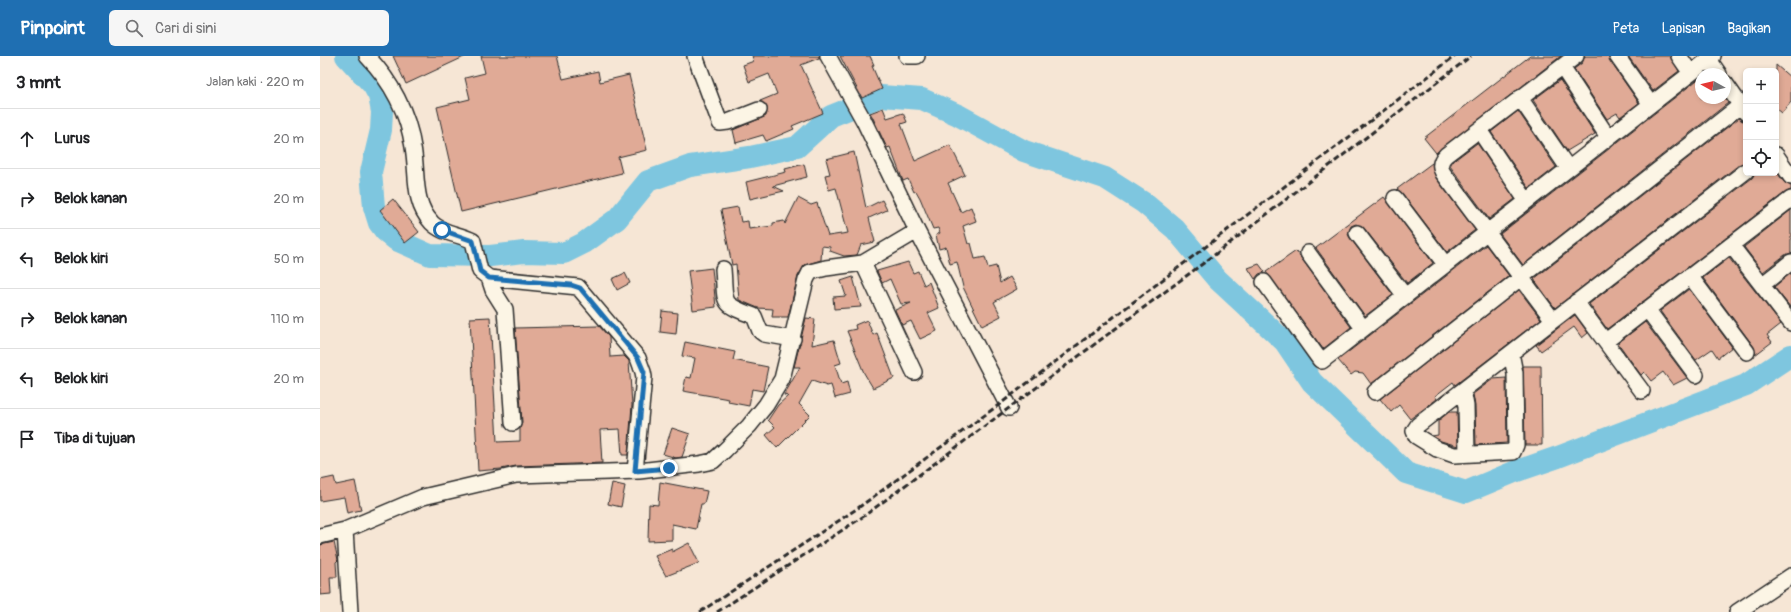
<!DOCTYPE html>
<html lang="id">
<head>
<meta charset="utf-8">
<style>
  :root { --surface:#fff; --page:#f6f6f6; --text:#202124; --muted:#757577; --line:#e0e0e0; --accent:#1f6fb2 }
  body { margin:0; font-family:Pangolin,sans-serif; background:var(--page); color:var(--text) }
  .controls { position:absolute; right:12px; top:12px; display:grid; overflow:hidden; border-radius:6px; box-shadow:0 2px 6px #0003 }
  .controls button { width:36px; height:36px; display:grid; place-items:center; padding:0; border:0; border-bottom:1px solid var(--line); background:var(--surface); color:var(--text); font:20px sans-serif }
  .compass { position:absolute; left:1375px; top:12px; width:36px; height:36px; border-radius:50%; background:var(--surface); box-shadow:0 2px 6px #0003; rotate:278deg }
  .stop { position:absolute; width:12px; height:12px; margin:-9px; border:3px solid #1f6fb2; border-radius:50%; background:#fff }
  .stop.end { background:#1f6fb2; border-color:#fff; box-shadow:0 1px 4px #0008 }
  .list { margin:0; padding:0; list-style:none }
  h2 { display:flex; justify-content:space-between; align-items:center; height:52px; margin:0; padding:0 16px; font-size:17px }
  h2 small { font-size:13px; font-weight:400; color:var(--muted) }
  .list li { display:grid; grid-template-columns:26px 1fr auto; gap:12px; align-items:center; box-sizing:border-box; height:60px; padding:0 16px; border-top:1px solid var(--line) }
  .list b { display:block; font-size:15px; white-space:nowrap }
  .list em { font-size:13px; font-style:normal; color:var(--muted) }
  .icon { flex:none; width:22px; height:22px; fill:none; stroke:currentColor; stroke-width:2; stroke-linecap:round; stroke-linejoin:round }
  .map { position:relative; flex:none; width:1471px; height:556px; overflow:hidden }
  header { display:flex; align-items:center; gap:24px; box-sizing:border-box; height:56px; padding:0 20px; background:var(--accent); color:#fff }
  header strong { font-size:19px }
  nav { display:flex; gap:22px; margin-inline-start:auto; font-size:14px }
  .search { width:280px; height:36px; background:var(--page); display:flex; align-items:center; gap:10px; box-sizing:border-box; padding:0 14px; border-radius:6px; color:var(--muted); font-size:15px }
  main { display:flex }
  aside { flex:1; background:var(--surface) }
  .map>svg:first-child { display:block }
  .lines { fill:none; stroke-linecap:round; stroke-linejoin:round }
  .river { stroke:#7ec6df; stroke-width:22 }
  .building { fill:#e0aa96; stroke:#2b2b2b }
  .minor-casing { stroke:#2b2b2b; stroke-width:18 }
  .minor { stroke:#fcf5e5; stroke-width:15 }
  .rail { stroke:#2b2b2b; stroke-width:3; stroke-dasharray:6 3; stroke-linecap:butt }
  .route { stroke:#1f6fb2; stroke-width:5 }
</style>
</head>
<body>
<header>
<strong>Pinpoint</strong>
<div class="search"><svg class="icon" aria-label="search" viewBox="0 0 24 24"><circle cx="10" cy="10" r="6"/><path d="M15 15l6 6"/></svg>Cari di sini</div>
<nav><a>Peta</a><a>Lapisan</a><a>Bagikan</a></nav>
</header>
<main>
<aside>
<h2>3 mnt<small>Jalan kaki · 220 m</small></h2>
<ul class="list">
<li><svg class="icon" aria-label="ahead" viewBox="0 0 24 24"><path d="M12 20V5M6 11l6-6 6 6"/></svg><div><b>Lurus</b></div><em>20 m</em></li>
<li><svg class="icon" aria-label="right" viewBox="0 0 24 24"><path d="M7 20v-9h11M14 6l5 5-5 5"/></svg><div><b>Belok kanan</b></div><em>20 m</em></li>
<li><svg class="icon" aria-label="left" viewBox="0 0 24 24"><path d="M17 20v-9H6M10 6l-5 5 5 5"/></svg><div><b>Belok kiri</b></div><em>50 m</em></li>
<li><svg class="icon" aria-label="right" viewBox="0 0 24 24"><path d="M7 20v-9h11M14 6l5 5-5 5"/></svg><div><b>Belok kanan</b></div><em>110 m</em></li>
<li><svg class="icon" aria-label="left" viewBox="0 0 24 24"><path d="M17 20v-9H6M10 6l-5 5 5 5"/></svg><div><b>Belok kiri</b></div><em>20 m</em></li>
<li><svg class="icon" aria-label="arrive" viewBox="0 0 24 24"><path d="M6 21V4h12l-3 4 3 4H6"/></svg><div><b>Tiba di tujuan</b></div></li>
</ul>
</aside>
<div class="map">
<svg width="1471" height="556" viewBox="0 0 1471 556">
  <rect width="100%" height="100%" fill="#f6e6d5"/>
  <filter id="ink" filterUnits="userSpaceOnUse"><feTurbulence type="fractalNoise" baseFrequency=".025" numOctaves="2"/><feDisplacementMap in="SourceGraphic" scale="8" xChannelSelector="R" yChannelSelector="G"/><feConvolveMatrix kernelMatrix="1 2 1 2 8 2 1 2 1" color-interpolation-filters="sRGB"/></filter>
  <g filter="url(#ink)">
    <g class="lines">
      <!-- river -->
      <path class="river" d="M26 0 53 29 59 40 62 56 61 74 51 116 54 151 59 167 65 175 76 184 110 199 170 200 204 196 244 197 264 187 297 163 328 125 370 110 430 101 477 91 511 60 561 40 602 43 638 59 704 95 785 122 824 147 855 173 897 223 965 286 992 326 1086 417 1146 436 1194 416 1238 401 1426 329 1471 299"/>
    </g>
    <!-- building -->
    <path class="building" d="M73 0H146L86 28Z
      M161 0H237L243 23 278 15 280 26 309 19 327 94 298 101 302 117 141 156 117 51 150 43 145 22 165 17Z
      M432 0H499V2L481 9 503 57 472 70 474 73 446 85 443 79 416 87 413 74 446 60 447 51 440 45 457 38 449 18 429 26 423 9 434 5Z
      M520 0H550L554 9 552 10 562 33 542 42Z
      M1210 0H1241L1116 97 1104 82Z
      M1265 0H1288L1290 5 1319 47 1300 61 1297 57 1287 63 1254 13 1262 7Z
      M1308 0H1350L1359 15 1333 35Z
      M1456 9 1471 22V46L1462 57 1456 52Z
      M1381 21V42H1405L1408 47 1203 209 1180 178Z
      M1240 24 1275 78 1247 95 1213 44Z
      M563 52 567 62 583 57 587 66 581 68 595 105 630 89 645 119 628 127 641 156 651 151 656 165 643 170 648 188 651 187 655 203 665 201 668 212 676 210 680 227 690 221 697 233 674 246 681 260 662 270 643 231 637 206 630 208 626 191 619 193 616 179 620 177 618 172 613 173 600 142 596 135 594 136 588 123 583 125 570 91 567 92 552 60 550 57Z
      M1198 55 1236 111 1209 132 1171 76Z
      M1419 62 1426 66V106L1420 108 1235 252 1214 223Z
      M1157 87 1195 143 1169 163 1130 110 1132 106Z
      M534 96 546 152 562 144 567 154 549 162 555 186 541 189 537 199 524 200 510 195V191L502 190 501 204 485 209 478 220 468 261H452L453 253 438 252 419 244 416 208 412 209 401 154 418 151 421 166 428 165 429 173 453 170V167L464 165 465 168 478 142 491 149 497 147 508 180 528 177 516 132 509 134 505 119 510 118 506 103Z
      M1112 107 1116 122 1155 174 1127 196 1082 137 1077 133Z
      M484 108 487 121 453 130 464 135 430 143 426 126 466 116 465 113Z
      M1456 115 1464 126 1471 130V134L1466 136 1287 273 1269 248 1432 122 1435 117H1456Z
      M1064 141 1113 207 1087 227 1044 172 1036 168 1031 170 1028 178 1030 182 1073 239 1045 260 996 192Z
      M73 143 99 176 85 187 60 154Z
      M1471 154V197L1465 199 1443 216 1424 191Z
      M1166 189 1189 220 1051 328 1043 317 1035 316 1031 319 1018 304Z
      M976 195 1031 271 1003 293 946 216Z
      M1409 202 1461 268 1447 279 1452 286 1435 299 1434 291 1383 222Z
      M588 206 593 217 598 215 604 229 609 226 619 252 608 257 617 275 600 283 591 265 582 269 575 254 591 247 581 248 570 223 562 227 557 215Z
      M939 208 945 216 939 218 935 223 928 212Z
      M392 212 396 251 373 254 368 215Z
      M305 217 310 227 297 234 292 223Z
      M1471 217V252L1454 231Z
      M533 221 541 251 514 253 513 241 526 240 521 225Z
      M1369 233 1412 291 1398 302 1392 293 1376 304 1340 255Z
      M1199 234 1221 263 1135 329 1133 326 1115 340 1117 343 1090 363 1079 349 1071 356 1060 343Z
      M342 255 358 257 356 278 340 276Z
      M1255 259 1268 277 1262 282 1254 271 1221 295 1216 289Z
      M170 261 177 386 200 385V373L202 366 195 272 279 270 289 281 290 301 304 300 309 305 312 349 308 399H302L300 373 280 374 282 407 196 410 181 413 158 415 150 262Z
      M486 262 495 263 492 289 514 284 521 307 515 309 521 328 527 326 530 338 515 342 511 329 507 330 492 325 479 348 490 359 457 392 446 379 455 371 448 364 458 349 468 340 464 339 480 311H474Z
      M547 264 553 279 557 277 574 322 553 332 544 317 527 275 536 273 535 269Z
      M1325 266 1367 322 1353 329 1343 316 1331 325 1324 316 1321 319 1298 287Z
      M365 286 415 296 413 304 448 311 443 335 432 333 429 350 408 346 409 343 363 335 366 321 371 322 375 302 362 300Z
      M1203 310H1221L1222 389H1205Z
      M1186 322 1187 387 1156 389 1155 350 1153 338 1173 323Z
      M1129 356H1137L1138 390 1121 385 1112 380 1118 379V365Z
      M352 372 370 378 362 401 356 402 343 398Z
      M14 421 16 429 35 425 41 454 27 457 24 441 0 445V424Z
      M340 426 387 435 384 448H381L376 473 352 468V484L328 485 329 448 338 449Z
      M292 427 305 430 301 451 288 448Z
      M14 486 18 504 16 506 17 521H10L11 538 0 539V489Z
      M369 487 379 507 346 520 335 500 352 493V496Z"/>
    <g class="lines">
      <!-- minor casing -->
      <g class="minor-casing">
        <path id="minor" d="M47 0C71 25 88 57 93 91 98 118 92 146 112 167 123 178 140 178 153 185L160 215 169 222 173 234 185 253 193 367
          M375 0 400 67 408 66 439 54
          M508 0 544 65 597 175 689 352
          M587 0H597
          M1297 0 1330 47
          M1359 0 1370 16
          M1388 2 1399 18
          M1242 11 1288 81
          M1405 27 1426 57
          M1200 42 1248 112
          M1159 74 1206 144
          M1456 99 1471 121
          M1075 142 1125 208
          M1037 177 1085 240
          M1411 189 1471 267
          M988 197 1043 272
          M543 207 594 316
          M403 213C406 248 399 247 434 260L440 275 444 278 473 283
          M1370 220 1427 296
          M169 222 258 231 318 302 323 316 324 321 315 415
          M944 226 1000 304 1002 305 1393 0
          M1442 229 1471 206
          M1256 246 1322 335
          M1327 253 1376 319
          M1233 264 1123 117C1119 110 1120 105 1126 99L1256 0
          M1286 285 1471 143
          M1191 297 1195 317 1196 389 1193 396 1134 399 1117 393 1096 380 1094 375 1098 369C1208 284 1317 199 1426 115
          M1143 334 1146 350 1147 398
          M1055 336 1421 49
          M25 474 30 556
          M0 480 25 474 103 441 196 419 319 415 379 408 393 405 405 394 429 370 446 349 462 323 486 224 490 216 506 212 543 207 597 175
          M1417 556 1471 520"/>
      </g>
      <!-- minor -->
      <use href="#minor" class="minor"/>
      <!-- rail -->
      <path class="rail" d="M380 556 538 452 684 345 1135 0
        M397 556 544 460 893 200 1151 0"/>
    </g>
  </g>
  <g class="lines" filter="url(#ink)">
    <!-- route -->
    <path class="route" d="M122 174 153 185 160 215 169 222 251 229 260 232 318 302 324 316 315 415 349 412"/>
  </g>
</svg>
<div class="controls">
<button>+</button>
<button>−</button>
<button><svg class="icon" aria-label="locate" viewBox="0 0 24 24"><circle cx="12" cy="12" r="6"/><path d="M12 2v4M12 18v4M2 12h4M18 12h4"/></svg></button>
</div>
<svg class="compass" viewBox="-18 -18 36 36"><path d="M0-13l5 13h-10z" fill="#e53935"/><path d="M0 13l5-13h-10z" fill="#757577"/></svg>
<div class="stop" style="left:122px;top:174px"></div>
<div class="stop end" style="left:349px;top:412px"></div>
</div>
</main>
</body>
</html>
